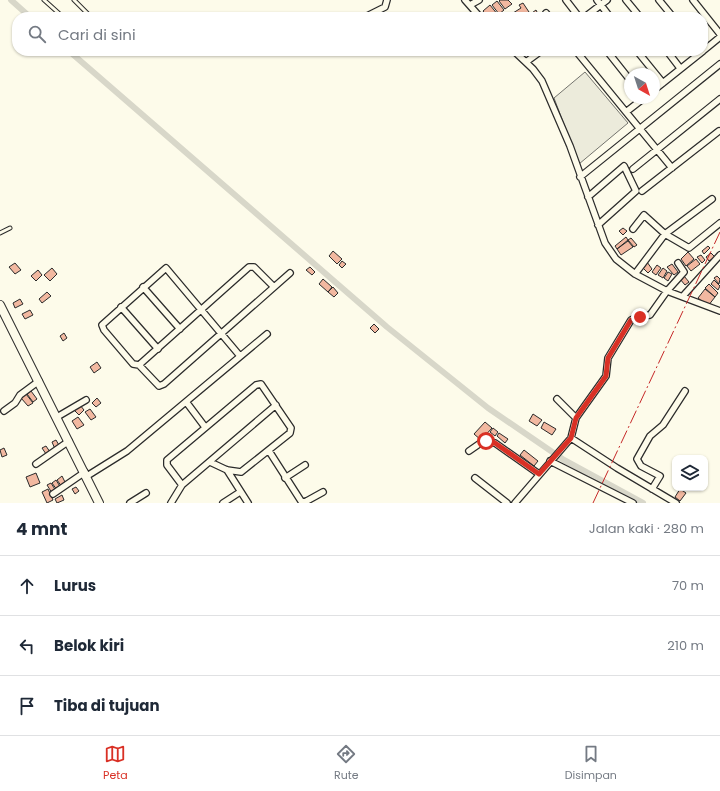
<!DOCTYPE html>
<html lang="id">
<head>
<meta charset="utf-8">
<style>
  :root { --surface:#fff; --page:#f6f6f7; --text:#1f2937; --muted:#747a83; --line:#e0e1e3; --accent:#d93025 }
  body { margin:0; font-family:Poppins,sans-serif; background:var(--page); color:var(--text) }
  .controls { position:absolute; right:12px; bottom:12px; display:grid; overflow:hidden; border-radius:8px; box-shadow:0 1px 3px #0004 }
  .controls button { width:36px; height:36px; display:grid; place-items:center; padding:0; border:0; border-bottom:1px solid var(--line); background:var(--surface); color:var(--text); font:20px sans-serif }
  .compass { position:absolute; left:624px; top:68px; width:36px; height:36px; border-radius:50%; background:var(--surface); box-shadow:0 1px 3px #0004; rotate:141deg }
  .stop { position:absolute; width:12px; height:12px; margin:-9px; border:3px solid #d93025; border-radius:50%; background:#fff }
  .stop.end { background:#d93025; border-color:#fff; box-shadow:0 1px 4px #0008 }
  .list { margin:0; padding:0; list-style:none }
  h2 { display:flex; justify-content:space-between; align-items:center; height:52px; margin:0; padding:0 16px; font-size:17px }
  h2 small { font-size:13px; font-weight:400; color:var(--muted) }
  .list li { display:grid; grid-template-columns:26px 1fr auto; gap:12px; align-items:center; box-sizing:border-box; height:60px; padding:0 16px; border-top:1px solid var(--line) }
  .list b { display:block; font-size:15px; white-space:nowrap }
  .list em { font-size:13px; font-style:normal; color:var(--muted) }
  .icon { flex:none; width:22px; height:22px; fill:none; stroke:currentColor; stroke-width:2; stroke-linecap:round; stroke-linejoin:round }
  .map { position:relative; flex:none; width:720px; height:503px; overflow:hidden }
  .search { position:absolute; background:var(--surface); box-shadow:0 1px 3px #0004; left:12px; right:12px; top:12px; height:44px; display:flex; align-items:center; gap:10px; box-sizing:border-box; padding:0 14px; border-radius:16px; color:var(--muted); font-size:15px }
  .sheet { height:232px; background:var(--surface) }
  nav { display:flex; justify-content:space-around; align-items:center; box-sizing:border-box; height:56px; border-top:1px solid var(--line); background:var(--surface); font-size:11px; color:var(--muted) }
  nav a { display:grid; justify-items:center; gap:2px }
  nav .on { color:var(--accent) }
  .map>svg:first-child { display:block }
  .green { fill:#ecebdb; stroke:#74746e }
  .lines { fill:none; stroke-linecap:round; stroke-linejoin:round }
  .canal { stroke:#d8d7c9; stroke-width:6 }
  .building { fill:#f2b8a0; stroke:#2b2b2b }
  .lane-casing { stroke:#2b2b2b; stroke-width:5 }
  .street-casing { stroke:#2b2b2b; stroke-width:8 }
  .secondary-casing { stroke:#2b2b2b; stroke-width:10 }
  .lane { stroke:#fdfbea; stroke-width:3 }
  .street { stroke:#fdfbea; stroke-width:5.5 }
  .secondary { stroke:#fdfbea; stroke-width:8 }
  .power { stroke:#c62828; stroke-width:1; stroke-dasharray:14 3 2 3; stroke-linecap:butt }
  .route { stroke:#d93025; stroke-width:5 }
</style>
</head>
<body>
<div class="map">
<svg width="720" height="503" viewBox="0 0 720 503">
  <rect width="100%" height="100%" fill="#fdfbea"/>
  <!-- green -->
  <path class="green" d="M585 72 628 123 579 164 554 98Z"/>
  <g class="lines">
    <!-- canal -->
    <path class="canal" d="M11 0 30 17
      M69 51 387 327 488 408 564 460 643 503"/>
  </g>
  <!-- building -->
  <path class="building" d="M500 0H508L512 4 505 9 499 1Z
    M497 1 504 10 499 14 492 5Z
    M523 3 529 12 522 17H516L513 13 521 8 519 5Z
    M490 5 498 15 496 17H488L483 11Z
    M536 10 539 16 530 17 529 15Z
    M623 228 627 231 623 235 619 231Z
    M626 237 628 240 617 249 615 246Z
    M631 238 637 245 634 247 628 240Z
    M628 241 633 247 621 255 617 249Z
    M708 246 710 248 704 254 702 251Z
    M333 251 342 259 337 264 329 256Z
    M688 252 694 259 686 266 681 259Z
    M711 253 715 257 709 261 706 257Z
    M701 255 705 260 702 263 697 257Z
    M696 259 700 264 691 271 687 266Z
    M342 261 346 264 342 268 339 265Z
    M647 262 652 269 648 273 642 267Z
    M15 263 21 270 15 274 9 267Z
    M672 264 678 272 674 275 667 267Z
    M657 265 661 268 656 275 652 272Z
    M310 267 315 272 312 275 306 270Z
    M52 268 57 274 50 281 44 275Z
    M663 268 667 271 663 278 658 275Z
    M38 270 42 275 36 281 31 276Z
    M668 272 672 274 668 281 664 278Z
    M684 276 689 282 685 285 680 279Z
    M717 276 720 279 719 284 714 278Z
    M323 279 332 287 328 292 319 284Z
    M714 280 720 286 718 290 711 284Z
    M709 284 718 293 715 297 705 288Z
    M333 287 338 293 334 297 328 292Z
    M705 289 715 297 708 306 698 298Z
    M47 292 51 296 42 303 39 299Z
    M20 299 23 304 15 308 13 303Z
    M30 310 33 315 25 319 22 314Z
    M374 324 379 329 375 333 370 328Z
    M64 333 67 338 63 341 60 336Z
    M97 362 101 368 94 373 90 367Z
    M31 391 37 399 33 402 27 394Z
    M26 394 33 403 28 406 21 398Z
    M97 398 101 403 96 407 92 403Z
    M80 405 84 410 79 415 74 410Z
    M90 409 96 417 91 420 85 412Z
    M533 414 542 420 537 426 529 421Z
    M78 417 84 425 77 429 72 421Z
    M485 422 492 428 481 440 474 434Z
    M544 422 556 429 552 435 541 428Z
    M493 428 498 432 495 436 490 432Z
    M499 433 508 439 505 443 497 436Z
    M56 440 60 447 55 449 52 442Z
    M46 446 50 452 46 454 42 448Z
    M4 448 7 455 2 457 0 450Z
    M524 450 538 461 534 466 520 455Z
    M36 473 40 483 30 487 26 477Z
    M62 476 66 484 62 487 57 480Z
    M56 480 61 488 57 490 52 483Z
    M51 483 56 491 52 493 47 485Z
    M76 487 79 491 75 494 72 489Z
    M48 489 53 500 47 503 42 492Z
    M680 489 686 493 680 501 675 497Z
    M62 495 64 500 57 503 55 499Z"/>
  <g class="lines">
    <!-- lane casing -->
    <g class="lane-casing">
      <path id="lane" d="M44 0 63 17
        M74 0 91 17
        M122 51 127 53 130 51
        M0 233 10 228"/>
    </g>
    <!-- street casing -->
    <g class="street-casing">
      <path id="street" d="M465 0 480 17
        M566 0 579 17
        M597 0 610 17
        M626 0 640 17
        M659 0 673 17
        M693 0 720 34
        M470 5 479 0
        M546 13 549 17
        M365 17 385 7 387 0
        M585 17 607 0
        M514 51 533 69 542 81 570 146 605 243 616 259 635 274 667 291 720 311
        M576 51 626 112
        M607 51 630 80
        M637 51 663 83
        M667 51 680 68
        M703 51 720 37
        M526 62 541 51
        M654 90 703 51
        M644 98 626 112 672 168
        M633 169 720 99
        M580 177 720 64
        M642 191 719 131
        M588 197 624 166 636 191 598 225
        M633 229 644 215 665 234 712 199
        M635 274 665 234 689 248 720 223
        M143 287 180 329
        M683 296 720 255
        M121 307 158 349
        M240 356 166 268 102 325 104 330 133 364 139 365 159 386 164 384 290 273
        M139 365 249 267H254L274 287
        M557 399 576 418
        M187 403 205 427
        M4 411 15 403 20 395 39 381
        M57 417 86 400
        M571 438 617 468 676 503
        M269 451 301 501 305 502 323 492
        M469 451 482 442 495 443 539 474
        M550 461 633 503
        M36 464 69 441
        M227 470 248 503
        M87 476 127 451 267 334
        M285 478 305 465
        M475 478 507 503
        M182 485 276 405
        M652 489 660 476 641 466 637 459 650 436 663 425 685 391
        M53 494 85 472
        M130 503 146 493
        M171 503 182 485 167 465V460L256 385 261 384 291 428 290 433 241 472 227 470 210 462
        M223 503 240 492
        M515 503 571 438 576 418 606 376 608 358 631 320 637 317 650 315 667 291 684 272 678 263"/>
    </g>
    <!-- secondary casing -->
    <g class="secondary-casing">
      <path id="secondary" d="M0 305 99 503"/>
    </g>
    <!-- lane -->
    <use href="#lane" class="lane"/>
    <!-- street -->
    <use href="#street" class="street"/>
    <!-- secondary -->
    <use href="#secondary" class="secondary"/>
    <!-- power -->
    <path class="power" d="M593 503 720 232"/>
  </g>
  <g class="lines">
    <!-- route -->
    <path class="route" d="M486 441 495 443 539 474 571 438 576 418 606 376 608 358 631 320 640 317"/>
  </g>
</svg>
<div class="controls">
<button><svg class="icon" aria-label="layers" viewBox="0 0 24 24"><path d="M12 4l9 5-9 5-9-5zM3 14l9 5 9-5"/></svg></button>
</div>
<svg class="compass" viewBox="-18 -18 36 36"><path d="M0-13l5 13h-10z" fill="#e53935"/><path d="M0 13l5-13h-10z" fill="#747a83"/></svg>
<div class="stop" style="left:486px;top:441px"></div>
<div class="stop end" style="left:640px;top:317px"></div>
<div class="search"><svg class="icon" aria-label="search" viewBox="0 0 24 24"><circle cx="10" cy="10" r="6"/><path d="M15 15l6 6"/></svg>Cari di sini</div>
</div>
<section class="sheet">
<h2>4 mnt<small>Jalan kaki · 280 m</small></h2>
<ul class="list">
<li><svg class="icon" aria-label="ahead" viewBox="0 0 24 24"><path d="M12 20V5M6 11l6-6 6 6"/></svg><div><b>Lurus</b></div><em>70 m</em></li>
<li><svg class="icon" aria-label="left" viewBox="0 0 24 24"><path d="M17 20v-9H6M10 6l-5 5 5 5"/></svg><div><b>Belok kiri</b></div><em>210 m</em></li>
<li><svg class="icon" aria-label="arrive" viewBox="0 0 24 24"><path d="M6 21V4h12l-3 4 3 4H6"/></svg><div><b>Tiba di tujuan</b></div></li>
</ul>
</section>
<nav>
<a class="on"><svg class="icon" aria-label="map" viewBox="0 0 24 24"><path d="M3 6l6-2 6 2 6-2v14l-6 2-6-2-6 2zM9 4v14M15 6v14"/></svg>Peta</a>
<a><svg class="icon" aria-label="directions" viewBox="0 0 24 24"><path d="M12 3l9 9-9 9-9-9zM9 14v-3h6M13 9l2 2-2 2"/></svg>Rute</a>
<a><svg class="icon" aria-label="saved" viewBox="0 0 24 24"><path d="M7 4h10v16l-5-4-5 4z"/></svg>Disimpan</a>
</nav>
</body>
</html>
